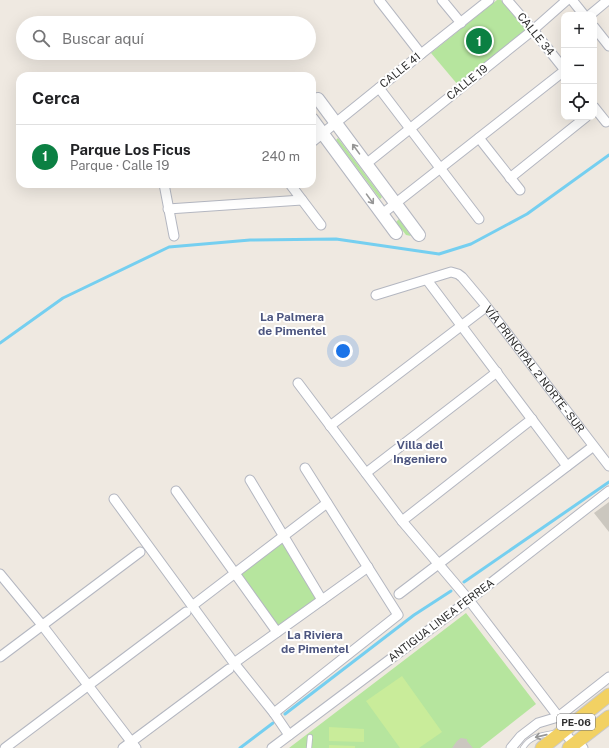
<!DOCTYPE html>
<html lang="es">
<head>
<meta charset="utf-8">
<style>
  :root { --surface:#fff; --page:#f2f2f2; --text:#202124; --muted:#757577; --line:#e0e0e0; --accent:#0b8043 }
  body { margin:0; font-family:"Public Sans",sans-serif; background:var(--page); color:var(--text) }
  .controls { position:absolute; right:12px; top:12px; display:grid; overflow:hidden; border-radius:8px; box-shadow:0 4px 16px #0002 }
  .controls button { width:36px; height:36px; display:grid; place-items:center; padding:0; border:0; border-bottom:1px solid var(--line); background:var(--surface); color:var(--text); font:20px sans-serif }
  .you { position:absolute; left:343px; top:351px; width:14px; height:14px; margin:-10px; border:3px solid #fff; border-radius:50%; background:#1a73e8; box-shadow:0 0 0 6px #1a73e833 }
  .badge { display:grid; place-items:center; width:26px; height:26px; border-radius:50%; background:var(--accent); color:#fff; font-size:13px; font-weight:700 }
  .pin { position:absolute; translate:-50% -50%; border:2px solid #fff; box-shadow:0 1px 4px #0006 }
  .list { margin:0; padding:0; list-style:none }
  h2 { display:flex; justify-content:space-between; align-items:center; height:52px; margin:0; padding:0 16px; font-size:17px }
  h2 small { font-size:13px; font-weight:400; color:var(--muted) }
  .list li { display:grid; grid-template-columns:26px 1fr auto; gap:12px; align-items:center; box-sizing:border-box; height:64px; padding:0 16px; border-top:1px solid var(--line) }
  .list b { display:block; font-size:15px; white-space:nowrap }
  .list p { margin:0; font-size:13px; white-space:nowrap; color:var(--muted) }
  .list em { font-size:13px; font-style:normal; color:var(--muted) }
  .icon { flex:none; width:22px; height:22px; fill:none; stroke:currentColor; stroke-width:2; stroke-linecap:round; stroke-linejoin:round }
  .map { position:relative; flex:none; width:609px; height:748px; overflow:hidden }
  .search { position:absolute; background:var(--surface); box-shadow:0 4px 16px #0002; left:16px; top:16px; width:300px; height:44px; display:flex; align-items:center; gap:10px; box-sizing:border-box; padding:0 14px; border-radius:22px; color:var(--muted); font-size:15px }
  .panel { position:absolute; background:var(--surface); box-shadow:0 4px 16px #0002; left:16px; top:72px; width:300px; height:116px; border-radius:12px }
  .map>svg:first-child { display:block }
  .green { fill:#b6e59e }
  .pitch { fill:#c9ec9a }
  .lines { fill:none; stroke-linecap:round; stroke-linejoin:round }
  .stream { stroke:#75cff0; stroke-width:3 }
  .building { fill:#cbc7bf }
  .lane-casing { stroke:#b4b7c1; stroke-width:6 }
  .street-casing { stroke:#b4b7c1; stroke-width:11 }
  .secondary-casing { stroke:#b4b7c1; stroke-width:14 }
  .primary-casing { stroke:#c9c9c9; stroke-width:15 }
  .lane { stroke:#fff; stroke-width:4.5 }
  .street { stroke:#fff; stroke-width:9 }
  .secondary { stroke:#fff; stroke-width:12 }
  .primary { stroke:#f2d163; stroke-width:13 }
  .oneway { stroke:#969696 }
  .labels { text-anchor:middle; stroke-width:4; stroke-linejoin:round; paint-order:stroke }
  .shield { fill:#fff; stroke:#6d6d6d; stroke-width:1 }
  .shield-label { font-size:10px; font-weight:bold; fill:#2e2e2e }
  .street-label { font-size:11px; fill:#2e2e2e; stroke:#fff }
  .neighbourhood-label { font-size:12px; font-weight:bold; fill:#4d5680; stroke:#fff }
</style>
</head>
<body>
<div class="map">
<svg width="609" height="748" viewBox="0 0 609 748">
  <rect width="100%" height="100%" fill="#efe9e1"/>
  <!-- green -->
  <path class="green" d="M497 0H501L526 30 458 85 431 53Z
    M338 138 382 197 380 199 336 140Z
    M399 219 411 236 406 235 396 222Z
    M283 542 318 599 278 627 240 574Z
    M466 613 536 704 480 748H289Z"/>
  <!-- pitch -->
  <path class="pitch" d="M402 676 442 732 419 748H400L366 701Z
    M329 727 364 729V742L329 741Z
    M329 745 355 746V748H329Z"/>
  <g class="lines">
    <!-- stream -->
    <path class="stream" d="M0 343 63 298 169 247 250 240 336 239 439 254 471 244 527 214 609 155
      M464 582 609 482
      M285 714 414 615 451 591
      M240 748 273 723"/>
  </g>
  <!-- building -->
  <path class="building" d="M609 502V532L594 513Z
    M461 738 467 739V741L473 748H452L457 741Z"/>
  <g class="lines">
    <!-- lane casing -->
    <g class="lane-casing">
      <path id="lane" d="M309 748 310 737
        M523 748C530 736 542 735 554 733"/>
    </g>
    <!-- street casing -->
    <g class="street-casing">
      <g id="street">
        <path d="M379 0 421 54"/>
        <path d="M442 0 461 23"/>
        <path d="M507 0 533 30 564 69"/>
        <path d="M572 0 584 15"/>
        <path d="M590 15 608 0"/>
        <path d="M594 27 609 46"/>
        <path d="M379 88 479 219"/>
        <path d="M594 107 606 122"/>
        <path d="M479 138 520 190"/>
        <path d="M312 142 421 54 489 0"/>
        <path d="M366 164 533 30 567 0"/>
        <path d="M510 178 586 117"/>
        <path d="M164 184 174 236"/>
        <path d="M290 184 321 225"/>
        <path d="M168 209 302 200"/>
        <path d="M382 214 564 71"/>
        <path d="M427 280 567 466"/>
        <path id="s1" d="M376 295 451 272 458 274 462 277 483 302 609 466"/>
        <path d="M298 383 402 521 469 600 567 728C565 736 570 742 578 741L583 748"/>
        <path d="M330 426 482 310"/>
        <path d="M366 473 497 372"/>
        <path d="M250 480 322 600"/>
        <path d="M176 491 277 632"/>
        <path d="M114 499 234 663 274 713 289 735"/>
        <path d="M402 521 532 419"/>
        <path d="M0 574 42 625 136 748"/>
        <path d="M399 594 591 448"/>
        <path d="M192 606 327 503"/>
        <path d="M0 657 140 552"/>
        <path d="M234 663 368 567"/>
        <path d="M274 713 398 615 305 468"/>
        <path d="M5 748 186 612"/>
        <path d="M123 748 229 669"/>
        <path d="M272 748 469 600 609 491"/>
        <path d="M511 748 521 736 538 723 558 717 609 677"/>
      </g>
    </g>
    <!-- secondary casing -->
    <g class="secondary-casing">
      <path id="secondary" d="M318 99 419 235
        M312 119 396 233"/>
    </g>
    <!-- primary casing -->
    <g class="primary-casing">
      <path id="primary" d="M542 748 609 695
        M569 748 609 717"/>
    </g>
    <!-- lane -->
    <use href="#lane" class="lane"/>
    <!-- street -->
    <use href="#street" class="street"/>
    <!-- secondary -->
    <use href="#secondary" class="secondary"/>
    <!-- primary -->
    <use href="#primary" class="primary"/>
  </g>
  <!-- one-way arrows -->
  <defs><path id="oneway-shaft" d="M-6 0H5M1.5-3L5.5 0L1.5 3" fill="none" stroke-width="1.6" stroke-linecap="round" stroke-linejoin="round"/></defs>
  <g class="oneway">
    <use href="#oneway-shaft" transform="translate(356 149) rotate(-126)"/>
    <use href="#oneway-shaft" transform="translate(370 199) rotate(54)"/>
    <use href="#oneway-shaft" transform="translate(541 736) rotate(167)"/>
  </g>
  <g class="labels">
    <!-- shield labels -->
    <rect class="shield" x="557" y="714" width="38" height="16" rx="3"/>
    <g class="shield-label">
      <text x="576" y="726">PE-06</text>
    </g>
    <!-- street labels -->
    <g class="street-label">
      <text transform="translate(536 34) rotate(51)" y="4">CALLE 34</text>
      <text transform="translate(400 70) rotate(-39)" y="4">CALLE 41</text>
      <text transform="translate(467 82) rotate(-39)" y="4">CALLE 19</text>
      <text dy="4" stroke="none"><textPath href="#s1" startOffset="208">VÍA PRINCIPAL 2 NORTE - SUR</textPath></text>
      <text transform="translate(441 620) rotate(-37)" y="4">ANTIGUA LINEA FERREA</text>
    </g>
    <!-- neighbourhood labels -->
    <g class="neighbourhood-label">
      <text x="292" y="321">La Palmera<tspan x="292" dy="14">de Pimentel</tspan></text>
      <text x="420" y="449">Villa del<tspan x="420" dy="14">Ingeniero</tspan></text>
      <text x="315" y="639">La Riviera<tspan x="315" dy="14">de Pimentel</tspan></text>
    </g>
  </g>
</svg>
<div class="controls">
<button>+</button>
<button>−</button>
<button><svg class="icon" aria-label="locate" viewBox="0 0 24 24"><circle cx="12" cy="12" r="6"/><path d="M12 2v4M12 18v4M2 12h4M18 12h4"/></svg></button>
</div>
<div class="you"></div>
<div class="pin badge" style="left:479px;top:41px">1</div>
<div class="search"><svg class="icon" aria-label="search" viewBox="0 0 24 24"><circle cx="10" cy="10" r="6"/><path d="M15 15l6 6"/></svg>Buscar aquí</div>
<section class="panel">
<h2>Cerca<small></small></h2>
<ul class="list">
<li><span class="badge">1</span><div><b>Parque Los Ficus</b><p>Parque · Calle 19</p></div><em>240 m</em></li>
</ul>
</section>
</div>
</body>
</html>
